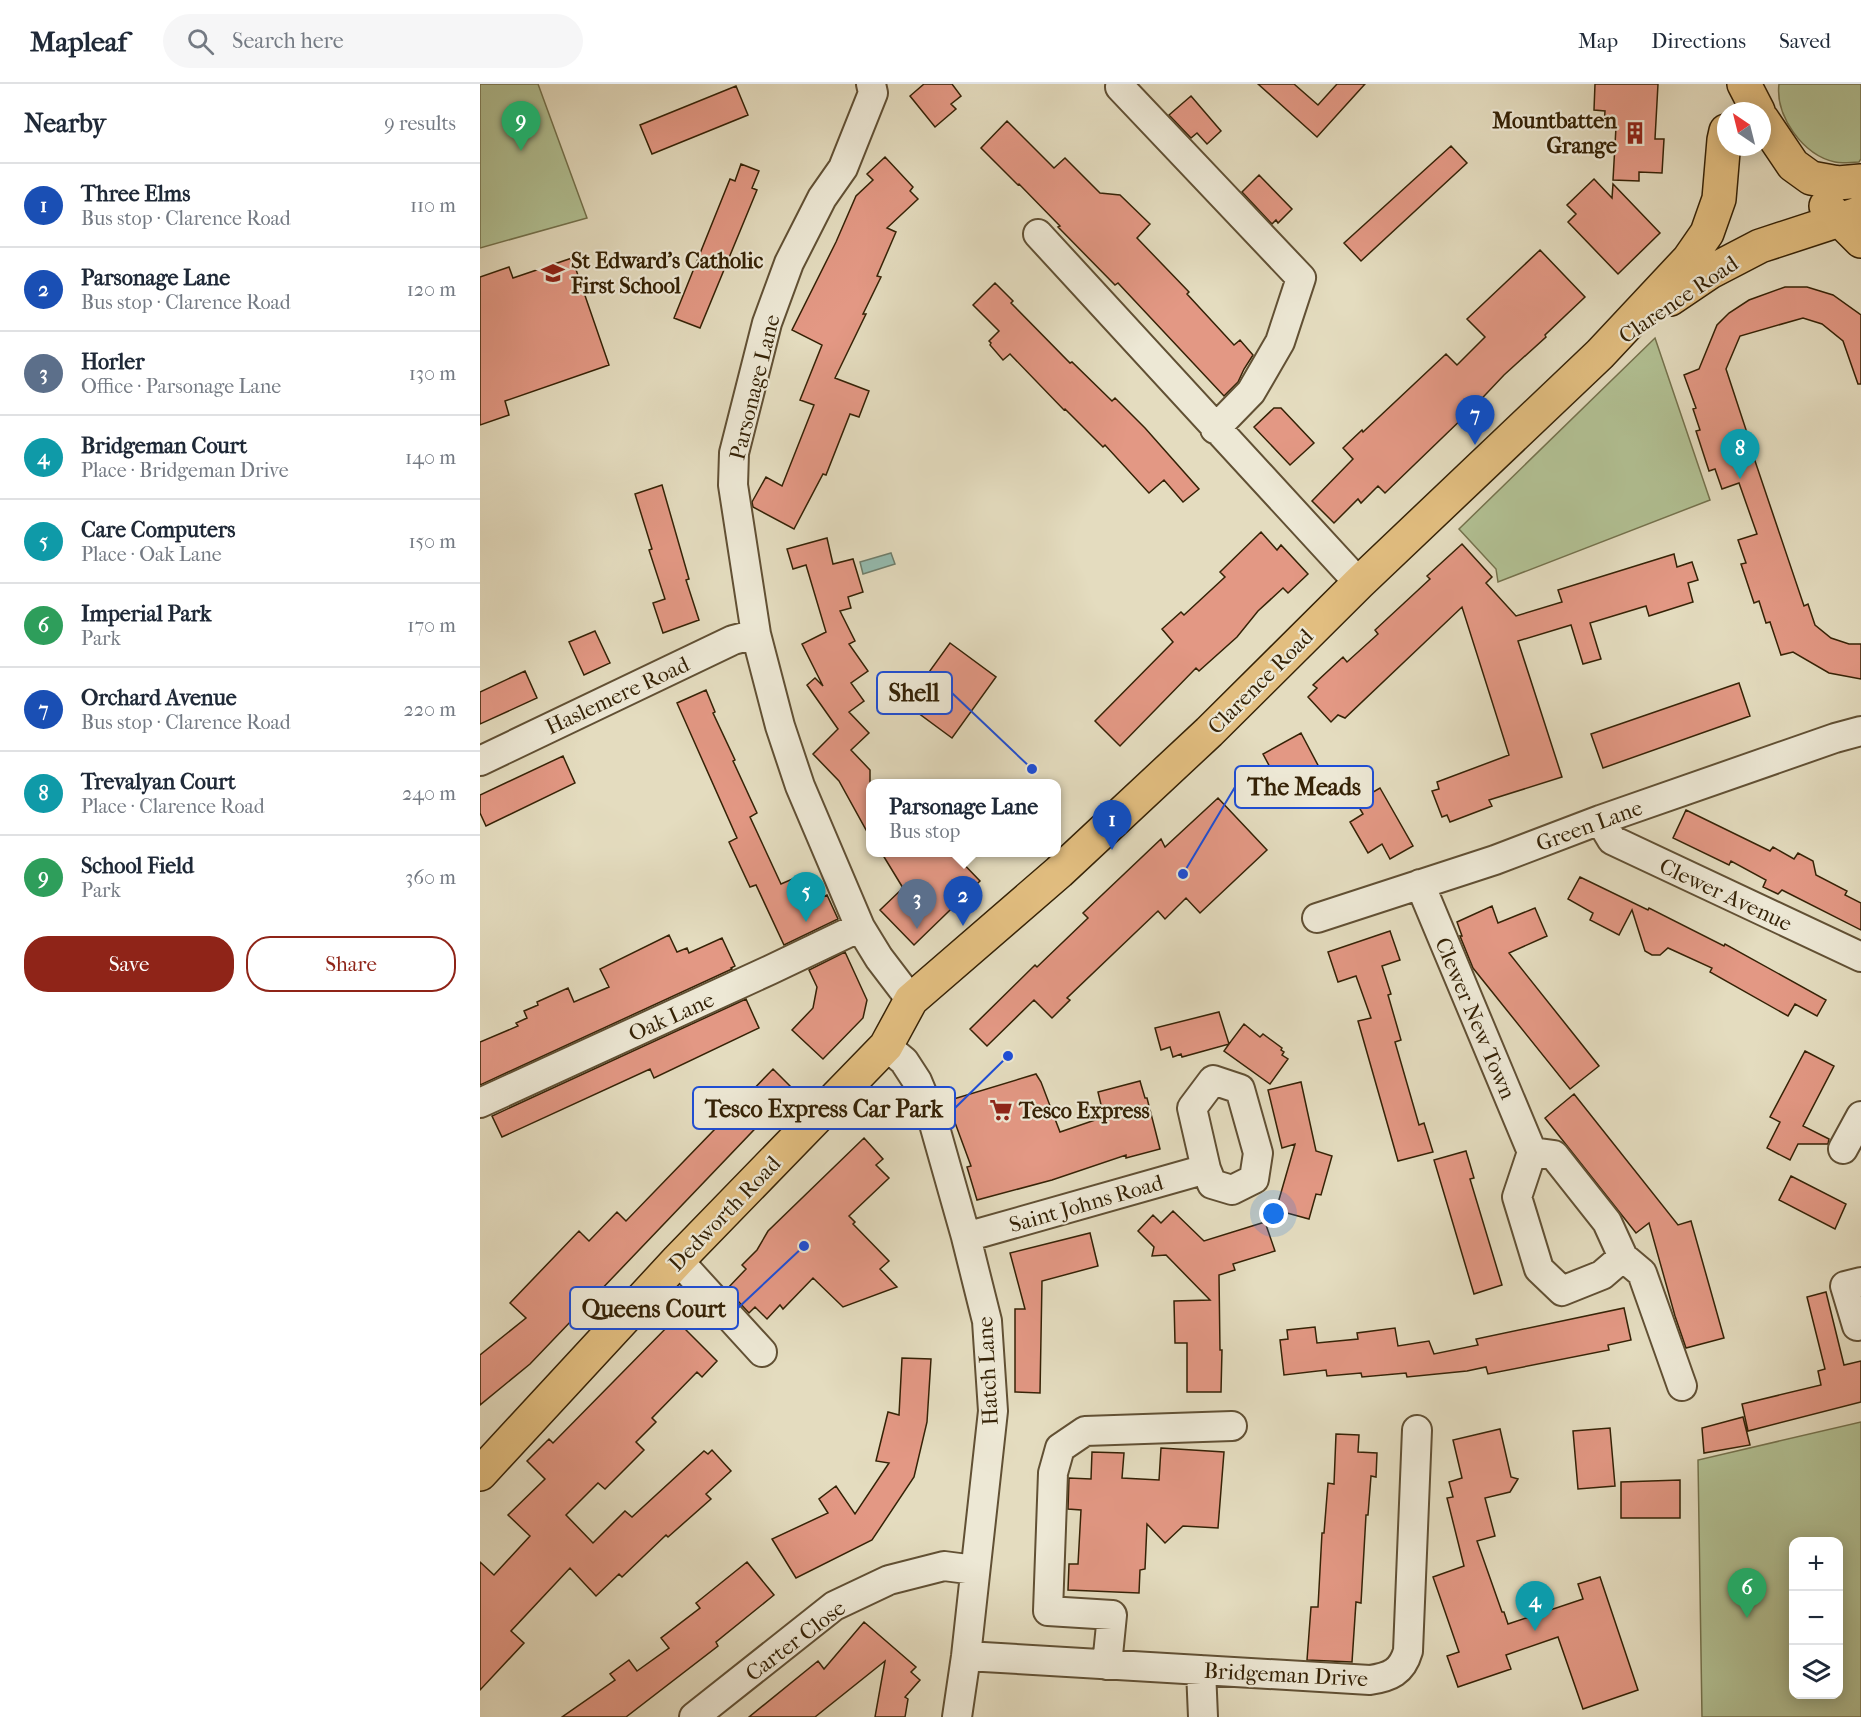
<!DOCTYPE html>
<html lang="en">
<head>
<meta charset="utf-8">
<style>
  :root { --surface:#fff; --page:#f6f6f7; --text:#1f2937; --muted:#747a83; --line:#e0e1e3; --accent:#8f2418 }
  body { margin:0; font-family:"IM FELL French Canon",serif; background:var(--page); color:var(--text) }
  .controls { position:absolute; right:18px; bottom:18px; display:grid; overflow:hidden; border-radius:12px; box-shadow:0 3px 15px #0003 }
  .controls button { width:54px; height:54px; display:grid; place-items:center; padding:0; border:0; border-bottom:2px solid var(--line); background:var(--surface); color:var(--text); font:30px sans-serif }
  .compass { position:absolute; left:1237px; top:18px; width:54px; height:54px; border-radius:50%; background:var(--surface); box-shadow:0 3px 15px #0003; rotate:325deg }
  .you { position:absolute; left:794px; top:1130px; width:21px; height:21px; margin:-15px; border:4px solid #fff; border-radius:50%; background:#1a73e8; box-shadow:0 0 0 9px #1a73e833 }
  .badge { display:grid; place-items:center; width:39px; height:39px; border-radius:50%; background:var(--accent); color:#fff; font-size:20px; font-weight:700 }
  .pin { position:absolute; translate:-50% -50px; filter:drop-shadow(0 2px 3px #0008) }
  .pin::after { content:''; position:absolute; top:32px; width:21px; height:18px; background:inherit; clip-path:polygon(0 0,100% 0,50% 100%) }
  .popup { position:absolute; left:386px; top:695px; width:195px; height:78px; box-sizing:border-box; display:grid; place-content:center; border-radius:12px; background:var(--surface); filter:drop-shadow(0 2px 4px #0005); font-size:20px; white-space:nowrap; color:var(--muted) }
  .popup b { font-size:22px; color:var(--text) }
  .popup::after { content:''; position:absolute; left:50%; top:100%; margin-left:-12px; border:12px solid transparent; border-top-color:var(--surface) }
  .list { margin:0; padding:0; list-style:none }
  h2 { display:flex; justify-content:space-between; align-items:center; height:78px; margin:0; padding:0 24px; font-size:26px }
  h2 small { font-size:20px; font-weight:400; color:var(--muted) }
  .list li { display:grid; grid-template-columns:39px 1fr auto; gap:18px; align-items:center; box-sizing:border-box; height:84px; padding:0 24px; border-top:2px solid var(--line) }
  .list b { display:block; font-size:22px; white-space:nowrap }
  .list p { margin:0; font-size:20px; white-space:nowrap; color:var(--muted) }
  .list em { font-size:20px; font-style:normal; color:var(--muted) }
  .actions { display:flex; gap:12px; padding:18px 24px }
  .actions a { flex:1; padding:14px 0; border:2px solid var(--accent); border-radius:24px; text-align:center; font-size:21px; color:var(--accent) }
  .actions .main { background:var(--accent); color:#fff }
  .icon { flex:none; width:33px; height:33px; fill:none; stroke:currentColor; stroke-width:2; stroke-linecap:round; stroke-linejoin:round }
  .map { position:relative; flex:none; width:1381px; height:1633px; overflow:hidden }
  header { display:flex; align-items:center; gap:36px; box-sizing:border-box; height:84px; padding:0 30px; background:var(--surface); border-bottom:2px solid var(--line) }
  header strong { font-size:28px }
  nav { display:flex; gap:33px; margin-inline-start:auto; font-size:21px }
  .search { width:420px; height:54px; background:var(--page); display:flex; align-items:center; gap:15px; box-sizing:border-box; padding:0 21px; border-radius:33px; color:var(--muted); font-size:22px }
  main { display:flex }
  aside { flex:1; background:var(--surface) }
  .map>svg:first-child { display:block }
  .green { fill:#b2c194; stroke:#74724d; stroke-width:1.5; fill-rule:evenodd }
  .water { fill:#95bcb0; stroke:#6f7e6c; stroke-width:1.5 }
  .building { fill:#e39884; stroke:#352206; stroke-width:1.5 }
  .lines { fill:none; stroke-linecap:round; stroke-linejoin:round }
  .minor-casing { stroke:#615034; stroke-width:32 }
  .major-casing { stroke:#352206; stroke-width:36 }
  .minor { stroke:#ede8d5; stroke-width:28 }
  .major { stroke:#e2be80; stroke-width:33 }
  .labels { text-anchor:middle; stroke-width:4.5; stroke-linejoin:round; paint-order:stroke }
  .poi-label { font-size:22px; font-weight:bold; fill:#352206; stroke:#ede8d5; text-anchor:start }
  .street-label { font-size:22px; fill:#352206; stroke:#ede8d5 }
  .leader { fill:none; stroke:#1d4ed8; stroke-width:2 }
  .callout-dot { fill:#1d4ed8; stroke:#ede8d5; stroke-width:2 }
  .callout { fill:#ede8d5; stroke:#1d4ed8; stroke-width:2 }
  .callout-label { font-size:24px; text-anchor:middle; font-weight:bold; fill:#352206 }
</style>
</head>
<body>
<header>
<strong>Mapleaf</strong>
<div class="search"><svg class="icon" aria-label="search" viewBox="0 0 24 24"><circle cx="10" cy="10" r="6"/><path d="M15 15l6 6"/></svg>Search here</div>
<nav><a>Map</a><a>Directions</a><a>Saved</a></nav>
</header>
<main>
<aside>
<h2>Nearby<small>9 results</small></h2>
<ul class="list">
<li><span class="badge" style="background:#1a4fb4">1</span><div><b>Three Elms</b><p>Bus stop · Clarence Road</p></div><em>110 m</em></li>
<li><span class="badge" style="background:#1a4fb4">2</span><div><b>Parsonage Lane</b><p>Bus stop · Clarence Road</p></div><em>120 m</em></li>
<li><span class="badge" style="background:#5c6f8a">3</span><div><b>Horler</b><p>Office · Parsonage Lane</p></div><em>130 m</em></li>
<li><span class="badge" style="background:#0f9aa8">4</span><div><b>Bridgeman Court</b><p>Place · Bridgeman Drive</p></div><em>140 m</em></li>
<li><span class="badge" style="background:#0f9aa8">5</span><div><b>Care Computers</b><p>Place · Oak Lane</p></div><em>150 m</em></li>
<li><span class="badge" style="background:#2e9e5b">6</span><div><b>Imperial Park</b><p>Park</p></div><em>170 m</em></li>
<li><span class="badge" style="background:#1a4fb4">7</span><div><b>Orchard Avenue</b><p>Bus stop · Clarence Road</p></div><em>220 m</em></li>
<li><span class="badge" style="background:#0f9aa8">8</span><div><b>Trevalyan Court</b><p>Place · Clarence Road</p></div><em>240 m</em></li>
<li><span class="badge" style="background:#2e9e5b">9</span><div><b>School Field</b><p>Park</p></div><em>360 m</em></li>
</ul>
<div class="actions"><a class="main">Save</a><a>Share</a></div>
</aside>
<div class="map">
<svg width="1381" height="1633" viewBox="0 0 1381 1633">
  <rect width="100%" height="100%" fill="#e4dcbf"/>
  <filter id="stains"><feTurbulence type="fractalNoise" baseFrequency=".00333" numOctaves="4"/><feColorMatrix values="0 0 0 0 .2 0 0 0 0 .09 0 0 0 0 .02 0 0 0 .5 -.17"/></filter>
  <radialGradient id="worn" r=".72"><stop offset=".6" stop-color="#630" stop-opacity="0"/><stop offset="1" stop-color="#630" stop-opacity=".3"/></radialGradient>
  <!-- green -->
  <path class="green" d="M0 0H58L107 134 0 164Z
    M1299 0H1381V75L1379 78C1371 78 1362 80 1355 78 1323 71 1295 32 1299 0Z
    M1175 254 1230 416 1018 498 1016 485 979 445Z
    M1381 1338V1633H1222L1218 1376ZM1314 1458H1358V1610H1314Z"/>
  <!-- water -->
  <path class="water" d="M411 469 415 480 383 490 380 478Z"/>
  <!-- building -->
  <path class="building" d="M444 0H472L481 12 471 20 476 25 455 43 430 12Z
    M778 0H814L838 21 857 0H885L837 53Z
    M1115 0H1178L1175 55H1184L1182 89 1159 88V97L1133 96 1136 43 1124 42 1125 27 1114 26Z
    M256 2 268 31 172 70 160 41Z
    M711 12 741 47 727 60 717 49 711 54 689 31Z
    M527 37 574 84 585 74 620 109 640 111 670 140 657 154 709 208 707 210 754 261 760 256 773 271 764 285 758 298 744 312 638 199 635 201 578 143 580 142 539 100 538 101 501 64Z
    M971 62 987 79 881 177 864 159Z
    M405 73 433 103 430 107 438 115 407 144 416 148 397 192 401 193 383 230H386L355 294 389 307 379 333 370 330 346 391 343 390 314 445 273 423 272 418 286 393 302 402 334 321 320 316 342 261 312 246 356 158 376 112 393 96 387 90Z
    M261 80 279 87 272 104 277 106 220 244 194 234 250 95 255 97Z
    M779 91 812 125 798 139 796 136 792 140 762 108Z
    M1114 95 1132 114 1133 100 1180 149 1138 190 1088 138 1096 130 1087 121Z
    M1060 166 1105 213 1065 251 1066 253 1024 291 990 327 905 409 898 402 881 419 878 415 854 439 832 417 873 375 863 364 882 346 883 348 966 270 977 281 1005 253 987 235Z
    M92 174 129 281 25 317 29 331 0 341V193L29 183 33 194Z
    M515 199 533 217 531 219 590 279 592 278 632 317 635 314 665 344 719 405 703 418 684 396 669 409 625 361 623 363 585 325 584 326 530 270 523 276 510 261 511 259 509 257 519 247 493 221Z
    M1305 203H1327L1353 211 1381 231V300H1378L1363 257 1342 240 1323 234 1260 252 1246 285 1274 370 1273 371 1324 522 1328 520 1335 541 1351 554 1369 560H1381V595L1349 589 1313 568 1301 571 1290 538 1286 539 1279 517 1274 519 1261 480 1266 479 1258 456 1277 450 1259 399 1242 405 1235 385 1229 387 1216 347 1220 346 1213 325 1216 324 1204 291 1219 285 1237 241 1249 229 1269 216Z
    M794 324H801L834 359 810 381 774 343Z
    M182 401 209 495 206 496 219 536 183 549 173 519 185 515 169 466 172 465 155 410Z
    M781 448 797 466 801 461 828 490 808 509 803 504 778 527 757 553 719 587 716 584 640 662 615 637 693 558 682 545 701 528 704 531 745 493 740 488Z
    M347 454 353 480 373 475 383 508 368 513 371 524 360 527 375 557 369 560 388 587 371 599 384 617 369 628 389 649 371 666 390 686V753L359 697 333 670 358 645 327 601 335 594 343 602 322 560 346 548 326 481 313 485 307 465Z
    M982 460 1012 493 1006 499 1036 532 1082 518 1078 506 1194 470 1197 483 1212 478 1218 496 1208 499 1213 518 1169 532 1166 522 1110 539 1121 575 1103 580 1091 541 1038 557 1082 693 1009 716 1012 722 970 738 967 731 962 733 952 707 959 705 957 698 1029 671 982 523 865 634 858 631 851 638 828 613 837 604 833 601 863 573 867 578 898 550 895 546 950 495 947 492Z
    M115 547 130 579 104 591 89 558Z
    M470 559 516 593 472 654 426 620Z
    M45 587 57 614 0 640V608Z
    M1259 599 1270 632 1123 684 1111 650Z
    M226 606 235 628 233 629 255 676 253 677 277 729 270 733 301 800 324 790 336 816 347 811 358 835 304 861 276 801 270 803 249 758 257 754 197 619Z
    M821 649 840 685 827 693 830 695 797 713 784 691 792 687 783 670Z
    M83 672 95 699 6 742 0 729V711Z
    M900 704 933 762 910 775 902 760 888 769 870 738 883 730 876 718Z
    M738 714 787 766 720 829 706 814 685 835 678 827 587 914 590 916 572 934 554 916 507 962 490 945 555 881 557 883 608 834 603 829 681 755 685 763Z
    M1206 726 1290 767 1293 763 1314 775 1318 769 1333 777 1336 791 1367 807 1365 811 1381 819V846L1302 806 1298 810 1283 803 1286 796 1251 777 1249 781 1193 754Z
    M401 768H472L500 797 434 861 400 826 423 804Z
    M1100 793 1168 826 1169 824 1244 862 1245 860 1346 916 1337 932 1315 920 1308 932 1230 888 1232 884 1188 864 1180 871H1172L1165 867 1152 826 1139 851 1110 836 1113 829 1088 815Z
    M1012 822 1018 839 1055 824 1067 852 1029 869 1119 982 1090 1005 993 884 980 852H982L977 838Z
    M910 847 920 876 902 882 911 910 908 911 921 956 915 958 939 1041 944 1039 953 1068 918 1077 878 937 891 934 876 892 858 898 848 868Z
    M189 851 197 868 207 864 209 869 242 854 255 882 251 884 252 885 0 1001V958L38 942 36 939 47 934 44 927 58 921 57 918 88 904 94 918 129 903 120 885Z
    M365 868 387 916 383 934 343 975 312 946 333 924 337 903 329 886Z
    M266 915 279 944 174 994 170 985 22 1053 12 1032Z
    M739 928 749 960 764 940 780 953 783 950 802 964 801 966 804 968 802 971 808 975 790 1000 744 967 749 960 702 973 701 970 693 973 690 963 681 966 675 944Z
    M1325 967 1354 982 1323 1042 1349 1055 1348 1060H1318L1310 1076 1287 1064 1300 1038 1290 1033Z
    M293 985 313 1005 50 1280 0 1321V1271L46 1234 30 1219 99 1147 109 1157 137 1128 146 1137Z
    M556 990 561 998 580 1048 624 1033 618 1008 660 997 665 1014H667L680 1065 646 1074V1071L572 1096 497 1116 487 1083 491 1082 467 1017Z
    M821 998 836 1067 852 1072 841 1111 836 1110 829 1135 796 1126 815 1060 802 1064 788 1006Z
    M1094 1010 1198 1141 1211 1137 1244 1254 1206 1264 1195 1232 1169 1139 1156 1149 1065 1034Z
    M384 1054 403 1075 396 1081 409 1094 369 1132 375 1138 373 1140 409 1177 400 1185 417 1203 363 1223 333 1194 303 1225 300 1221 287 1235 275 1223 269 1229 247 1205 266 1185 262 1181 277 1166 288 1147Z
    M986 1067 994 1094 990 1095 1022 1201 994 1210 954 1076Z
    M1311 1092 1366 1120 1355 1145 1299 1116Z
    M693 1127 724 1157 785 1138 795 1167 753 1180 755 1186 739 1191 740 1266H742L741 1308H707V1259H695L694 1217 730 1216 686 1171 672 1172 674 1163 658 1147 673 1131 681 1139Z
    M610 1149 618 1182 562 1197 560 1309 535 1308V1225H545L530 1169Z
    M1346 1208 1364 1281 1381 1277V1318L1268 1347 1262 1320 1341 1301 1338 1287 1345 1285 1327 1213Z
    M1144 1224 1151 1256 1128 1261 1129 1266 1008 1290 1006 1283 987 1287 927 1293 926 1289 882 1293 881 1289 847 1292 846 1286 804 1291 800 1256 808 1255 807 1246 835 1243 837 1259 878 1255 877 1249 915 1244 918 1262 949 1257 954 1270 998 1261 996 1255Z
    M195 1235 237 1277 222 1293 217 1288 172 1334 176 1338 156 1358 164 1366 125 1405 118 1399 86 1431 113 1459 145 1427 152 1433 224 1367 228 1370 232 1366 251 1387 226 1410 231 1415 188 1453 186 1451 142 1493 139 1490 116 1512 90 1484 31 1547 44 1559 0 1606V1478L14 1491 50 1452 28 1431 65 1395 47 1377 69 1355 73 1359Z
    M422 1274 451 1275 447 1338 434 1393 392 1456 316 1494 292 1455 348 1429 339 1415 356 1402 375 1430 409 1379 396 1377 408 1328 419 1331Z
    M1263 1333 1270 1361 1224 1369 1222 1344Z
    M1130 1344 1135 1402 1098 1405 1093 1347Z
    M1020 1345 1031 1393 1038 1395 1030 1408 1005 1414 1015 1452 997 1457 1022 1528H1024L1028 1540 1103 1515 1098 1500 1120 1493 1158 1606 1103 1625 1078 1553 1026 1571 1031 1585 978 1603 967 1572 979 1568 953 1493 984 1482 967 1414 973 1413 969 1398 982 1394 973 1356Z
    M856 1350 879 1351 878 1368 897 1369 896 1393 891 1392 888 1431H886L881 1519 876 1518 872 1578 827 1576 831 1523H838L842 1449H844L848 1399 854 1400Z
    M681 1364 744 1368 738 1444 703 1442 685 1459 667 1440 665 1485 660 1486 659 1509 588 1506 589 1480H598L601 1426 588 1425 589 1394 611 1395 612 1368 644 1369 642 1394 679 1396Z
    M1200 1396V1434H1141V1398Z
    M267 1478 294 1511 236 1558 238 1562 146 1633H82L135 1596 130 1590 149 1576 157 1587 189 1564 181 1554 220 1524 216 1519Z
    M384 1538 436 1583 431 1588 440 1596 425 1613 428 1615 425 1633H395L405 1577 335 1633H269L338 1577 344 1585Z"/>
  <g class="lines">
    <!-- minor casing -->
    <g class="minor-casing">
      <path id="minor" d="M391 0 393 9 363 84 342 114 309 179 287 239 254 369 253 401 276 550 300 642 320 702 380 843 399 874 431 916
        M640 3 821 194 800 258 771 308 735 345
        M558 150 879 499
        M0 677 253 556 276 550
        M1120 736 1132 756 1381 873
        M940 800 1052 1068 1074 1071 1127 1138 1143 1173 1122 1191 1082 1207 1059 1185 1037 1113 1052 1068
        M837 834 1015 776 1120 736 1355 654 1381 647
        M406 962 424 977 437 997 452 1033 486 1153 507 1237 513 1327 486 1572 477 1633
        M0 1019 290 886 380 843
        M1363 1065 1381 1032
        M486 1153 726 1085 712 1024 733 996 760 1005 778 1069 774 1095 752 1106 732 1100 726 1085
        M1143 1173 1162 1189 1202 1302
        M198 1176 282 1268
        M1377 1242 1365 1202 1381 1198
        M486 1572 890 1596C910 1593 922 1588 928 1567L937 1346
        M627 1581 632 1531 568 1527 573 1389 580 1364 605 1347 752 1342
        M721 1586 723 1633
        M214 1633 354 1522 409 1496 464 1482 495 1486"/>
    </g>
    <!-- major casing -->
    <g class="major-casing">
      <path id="major" d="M1264 0 1278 27
        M1282 35 1313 81 1331 94 1358 99 1381 97
        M1346 122 1381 157
        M1190 215 1230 188 1280 162 1381 129
        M0 1390 198 1176 406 962 431 916 579 788 729 648 879 499 1120 270 1209 175 1227 149 1239 115 1244 56 1246 47"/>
    </g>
    <!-- minor -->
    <use href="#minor" class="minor"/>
    <!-- major -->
    <use href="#major" class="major"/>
  </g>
  <!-- icons -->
  <defs>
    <g id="building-bare" transform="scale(1.8)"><path d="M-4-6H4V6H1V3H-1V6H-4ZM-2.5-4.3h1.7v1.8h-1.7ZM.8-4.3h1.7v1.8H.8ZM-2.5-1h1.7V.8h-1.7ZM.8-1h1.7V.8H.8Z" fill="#8f2418" stroke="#ede8d5" stroke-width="2.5" paint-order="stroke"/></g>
    <g id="school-bare" transform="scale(1.8)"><path d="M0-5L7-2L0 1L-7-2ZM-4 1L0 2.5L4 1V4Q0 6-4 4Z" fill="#8f2418" stroke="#ede8d5" stroke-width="2.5" paint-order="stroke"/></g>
    <g id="supermarket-bare" transform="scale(1.8)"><path d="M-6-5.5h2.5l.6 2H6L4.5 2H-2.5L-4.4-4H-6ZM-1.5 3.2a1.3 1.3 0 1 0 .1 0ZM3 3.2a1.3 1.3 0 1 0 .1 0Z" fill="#8f2418" stroke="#ede8d5" stroke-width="2.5" paint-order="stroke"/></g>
  </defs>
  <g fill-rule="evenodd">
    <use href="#building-bare" x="1155" y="49"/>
    <use href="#school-bare" x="73" y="189"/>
    <use href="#supermarket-bare" x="521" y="1026"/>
  </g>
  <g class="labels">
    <!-- poi labels -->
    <g class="poi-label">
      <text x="1137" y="44" text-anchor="end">Mountbatten<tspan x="1137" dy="25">Grange</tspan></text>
      <text x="91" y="184">St Edward's Catholic<tspan x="91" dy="25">First School</tspan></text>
      <text x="539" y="1034">Tesco Express</text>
    </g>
    <!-- street labels -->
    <g class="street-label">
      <text transform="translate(1198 215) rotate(-34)" y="8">Clarence Road</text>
      <text transform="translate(274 303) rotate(-76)" y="8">Parsonage Lane</text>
      <text transform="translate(780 597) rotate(-45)" y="8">Clarence Road</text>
      <text transform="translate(137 611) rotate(-25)" y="8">Haslemere Road</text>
      <text transform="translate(1109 741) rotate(-20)" y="8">Green Lane</text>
      <text transform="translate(1246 810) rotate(25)" y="8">Clewer Avenue</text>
      <text transform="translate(191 932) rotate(-24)" y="8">Oak Lane</text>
      <text transform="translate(996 934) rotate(67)" y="8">Clewer New Town</text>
      <text transform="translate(606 1119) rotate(-16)" y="8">Saint Johns Road</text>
      <text transform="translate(244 1129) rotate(-46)" y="8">Dedworth Road</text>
      <text transform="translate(507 1287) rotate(-93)" y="8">Hatch Lane</text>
      <text transform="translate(315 1556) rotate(-37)" y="8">Carter Close</text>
      <text transform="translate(806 1590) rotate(3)" y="8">Bridgeman Drive</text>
    </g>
  </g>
  <!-- callouts -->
  <path class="leader" d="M552 685L472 609M703 790L755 703M528 972L475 1024M324 1162L258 1224"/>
  <g class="callout-dot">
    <circle cx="552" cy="685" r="6"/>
    <circle cx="703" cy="790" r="6"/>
    <circle cx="528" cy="972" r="6"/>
    <circle cx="324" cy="1162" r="6"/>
  </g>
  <g class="callout">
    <rect x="397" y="588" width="75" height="42" rx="6"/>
    <rect x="755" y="682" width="138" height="42" rx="6"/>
    <rect x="213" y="1003" width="262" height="42" rx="6"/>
    <rect x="90" y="1203" width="168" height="42" rx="6"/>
  </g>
  <g class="callout-label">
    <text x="434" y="617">Shell</text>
    <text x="824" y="711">The Meads</text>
    <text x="344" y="1033">Tesco Express Car Park</text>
    <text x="174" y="1233">Queens Court</text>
  </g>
  <rect width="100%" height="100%" filter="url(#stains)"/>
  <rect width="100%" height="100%" fill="url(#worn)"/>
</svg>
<div class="controls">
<button>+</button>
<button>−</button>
<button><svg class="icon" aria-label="layers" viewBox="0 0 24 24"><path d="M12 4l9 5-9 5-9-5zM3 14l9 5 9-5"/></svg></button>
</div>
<svg class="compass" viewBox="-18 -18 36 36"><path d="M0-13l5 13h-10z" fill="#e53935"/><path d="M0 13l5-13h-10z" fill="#747a83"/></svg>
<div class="you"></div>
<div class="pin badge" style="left:632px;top:766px;background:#1a4fb4">1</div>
<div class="pin badge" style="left:483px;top:842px;background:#1a4fb4">2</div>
<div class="popup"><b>Parsonage Lane</b>Bus stop</div>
<div class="pin badge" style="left:437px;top:845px;background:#5c6f8a">3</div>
<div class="pin badge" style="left:1055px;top:1547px;background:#0f9aa8">4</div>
<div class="pin badge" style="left:326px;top:838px;background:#0f9aa8">5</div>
<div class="pin badge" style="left:1267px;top:1534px;background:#2e9e5b">6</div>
<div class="pin badge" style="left:995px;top:361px;background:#1a4fb4">7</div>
<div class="pin badge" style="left:1260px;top:395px;background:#0f9aa8">8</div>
<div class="pin badge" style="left:41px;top:67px;background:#2e9e5b">9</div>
</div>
</main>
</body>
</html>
